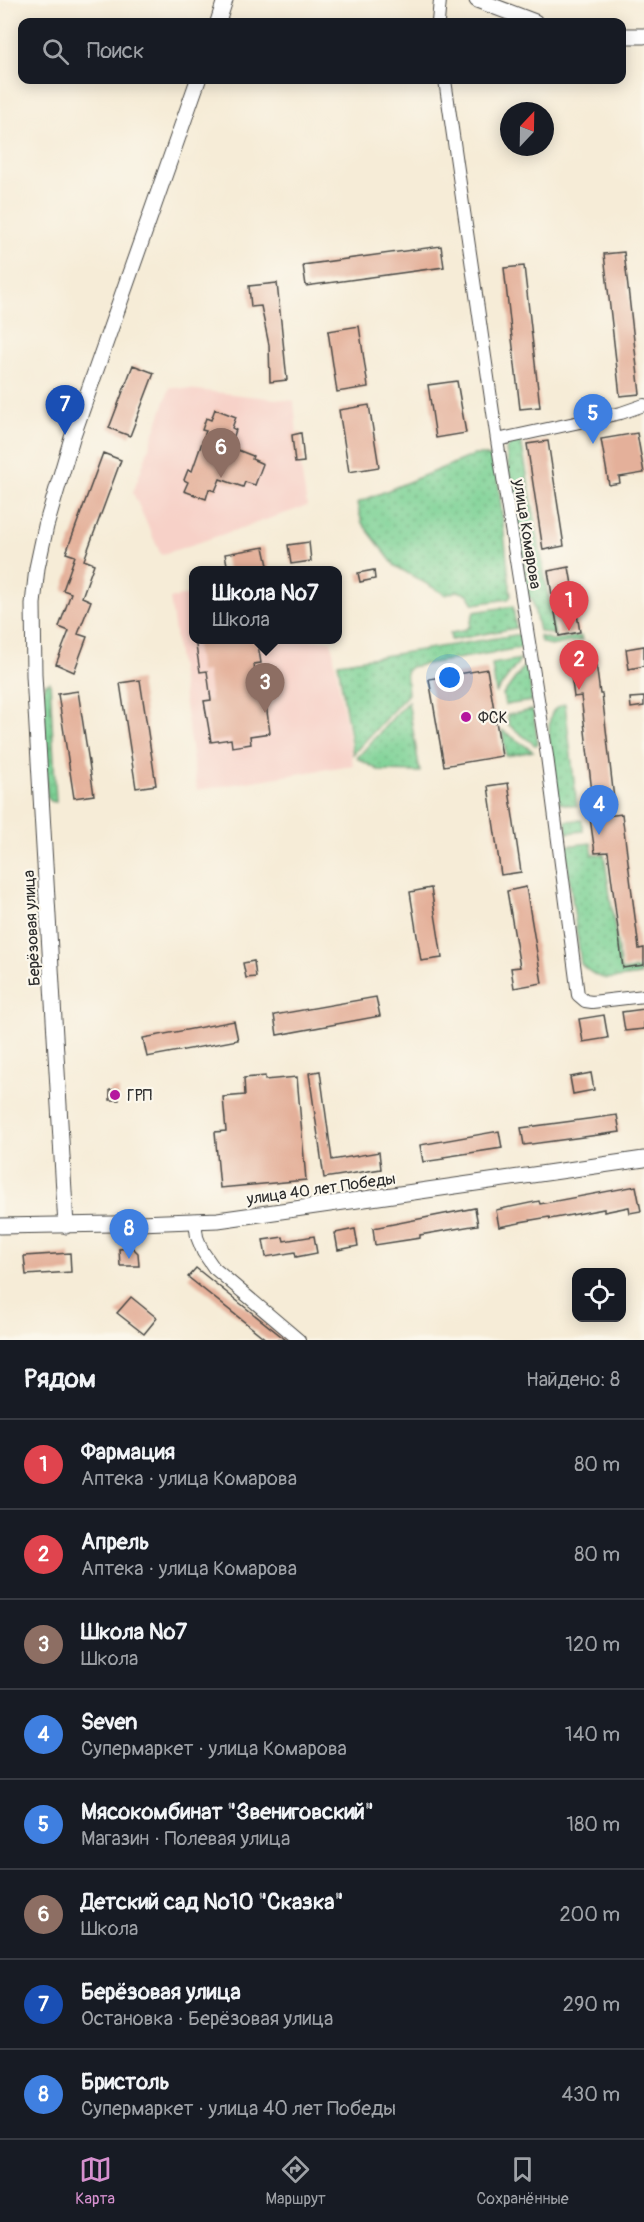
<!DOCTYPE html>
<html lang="ru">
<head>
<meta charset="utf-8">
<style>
  :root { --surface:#171b24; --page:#242831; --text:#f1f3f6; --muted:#9ea1a6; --line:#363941; --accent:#d690ce }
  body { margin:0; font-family:Pangolin,sans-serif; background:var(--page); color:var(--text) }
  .controls { position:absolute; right:18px; bottom:18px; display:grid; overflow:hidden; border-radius:12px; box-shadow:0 3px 15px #0003 }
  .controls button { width:54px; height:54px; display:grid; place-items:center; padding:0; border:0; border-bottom:2px solid var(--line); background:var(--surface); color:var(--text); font:30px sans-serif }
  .compass { position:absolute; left:500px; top:102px; width:54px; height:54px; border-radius:50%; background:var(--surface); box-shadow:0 3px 15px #0003; rotate:22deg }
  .you { position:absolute; left:450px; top:678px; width:21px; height:21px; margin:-15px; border:4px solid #fff; border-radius:50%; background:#1a73e8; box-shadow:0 0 0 9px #1a73e833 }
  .badge { display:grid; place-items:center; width:39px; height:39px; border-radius:50%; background:var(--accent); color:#fff; font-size:20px; font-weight:700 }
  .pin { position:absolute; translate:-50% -50px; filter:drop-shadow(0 2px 3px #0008) }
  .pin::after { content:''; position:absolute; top:32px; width:21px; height:18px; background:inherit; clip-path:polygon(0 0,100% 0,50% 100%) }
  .popup { position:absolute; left:189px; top:566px; width:153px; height:78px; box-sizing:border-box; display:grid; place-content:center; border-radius:12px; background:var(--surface); filter:drop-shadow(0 2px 4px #0005); font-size:20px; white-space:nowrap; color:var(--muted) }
  .popup b { font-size:22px; color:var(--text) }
  .popup::after { content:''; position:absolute; left:50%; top:100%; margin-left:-12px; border:12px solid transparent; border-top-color:var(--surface) }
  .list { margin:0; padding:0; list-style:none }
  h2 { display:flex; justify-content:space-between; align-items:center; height:78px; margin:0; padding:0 24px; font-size:26px }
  h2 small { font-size:20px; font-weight:400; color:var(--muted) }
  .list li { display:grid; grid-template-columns:39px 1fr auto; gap:18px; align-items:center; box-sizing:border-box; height:90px; padding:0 24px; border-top:2px solid var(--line) }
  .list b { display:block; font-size:22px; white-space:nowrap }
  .list p { margin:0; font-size:20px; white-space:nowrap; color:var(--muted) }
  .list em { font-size:20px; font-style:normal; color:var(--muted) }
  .icon { flex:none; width:33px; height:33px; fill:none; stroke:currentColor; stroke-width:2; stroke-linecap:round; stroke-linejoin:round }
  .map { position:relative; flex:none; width:644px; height:1340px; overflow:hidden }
  .search { position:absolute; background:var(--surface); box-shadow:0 3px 15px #0003; left:18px; right:18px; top:18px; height:66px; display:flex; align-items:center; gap:15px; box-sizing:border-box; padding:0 21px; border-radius:12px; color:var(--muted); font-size:22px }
  .sheet { height:798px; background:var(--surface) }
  nav { display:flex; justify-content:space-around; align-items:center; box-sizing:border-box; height:84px; border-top:2px solid var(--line); background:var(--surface); font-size:16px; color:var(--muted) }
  nav a { display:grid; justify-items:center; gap:3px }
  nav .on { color:var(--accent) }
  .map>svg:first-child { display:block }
  .built { fill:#f7d1c8 }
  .green { fill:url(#green-dots); stroke:#547e60; stroke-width:1.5 }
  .building { fill:#e4b09a }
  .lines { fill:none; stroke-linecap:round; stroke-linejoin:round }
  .minor-casing { stroke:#494845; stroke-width:14 }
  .tertiary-casing { stroke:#494845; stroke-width:17 }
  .minor { stroke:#fff; stroke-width:12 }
  .tertiary { stroke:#fff; stroke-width:15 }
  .poi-dot { fill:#b5179e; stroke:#fbf7ec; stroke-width:2 }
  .labels { text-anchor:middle; stroke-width:4.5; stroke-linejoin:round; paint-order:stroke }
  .street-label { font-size:16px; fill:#2b2b2b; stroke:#fbf7ec }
  .poi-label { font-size:16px; fill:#2b2b2b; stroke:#fbf7ec; text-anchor:start }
</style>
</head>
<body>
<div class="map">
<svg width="644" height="1340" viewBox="0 0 644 1340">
  <defs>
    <pattern id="green-dots" width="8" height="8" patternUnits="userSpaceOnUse" patternTransform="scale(1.5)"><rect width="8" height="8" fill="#7cd194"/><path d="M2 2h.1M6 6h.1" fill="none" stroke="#66aa79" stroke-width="1.8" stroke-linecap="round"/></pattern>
  </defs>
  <rect width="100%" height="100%" fill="#fbf7ec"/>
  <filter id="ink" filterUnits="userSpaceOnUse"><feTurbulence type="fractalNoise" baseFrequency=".0167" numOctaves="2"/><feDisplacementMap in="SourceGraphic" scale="12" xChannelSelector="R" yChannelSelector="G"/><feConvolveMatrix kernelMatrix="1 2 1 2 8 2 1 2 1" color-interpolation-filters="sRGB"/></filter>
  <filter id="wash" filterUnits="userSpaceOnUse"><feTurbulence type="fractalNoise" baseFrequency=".008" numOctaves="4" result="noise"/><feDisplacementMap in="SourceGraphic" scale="24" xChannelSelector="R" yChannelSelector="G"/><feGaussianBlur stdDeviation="1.35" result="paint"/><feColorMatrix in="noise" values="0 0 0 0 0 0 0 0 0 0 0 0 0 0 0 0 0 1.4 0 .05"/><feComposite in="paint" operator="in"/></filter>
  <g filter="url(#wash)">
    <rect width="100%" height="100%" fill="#f6ecd7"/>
    <!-- built -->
    <path class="built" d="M170 387 294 401 297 434 301 433 304 462 300 463 307 506 161 555 133 493Z
      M193 594V640H331L353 765 197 790 170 598Z"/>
    <!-- green -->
    <path class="green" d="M521 440 555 635 539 631 532 599 528 597 506 450 512 442Z
      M474 455H485L493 459 497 469 511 596 508 599 474 604 468 594 456 591 446 595 395 566 362 523 357 503Z
      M513 606 516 628 451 640 450 633 462 631 469 627 474 612Z
      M521 634 523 644 520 648 410 667 406 673 408 694 353 754 338 663Z
      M539 636 552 640 581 636 582 640 551 646 541 642Z
      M521 659 496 693 492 664Z
      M528 665 532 701 505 705 503 695 524 666Z
      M50 682 56 802 51 801 47 797 43 690 45 684Z
      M408 701 420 772 380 771 357 758Z
      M565 704 577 806 560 803 557 797C555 776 543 728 553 711 556 707 560 706 565 704Z
      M533 710 538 744 535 745 509 725 507 715Z
      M502 730 533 751 506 756Z
      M582 820 583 831 567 833 566 821Z
      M591 843 593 855 604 854 621 971 640 969 641 975C613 978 602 985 581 964L565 846Z"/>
    <g id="blocks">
      <!-- building -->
      <path class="building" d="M441 246 444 267 306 286 303 265Z
        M624 252 640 394 620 396 604 254Z
        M524 266 540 407 520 409 504 268Z
        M277 283 287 380 270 382 269 345 261 306 251 307 249 286Z
        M359 326 368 387 337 392 328 331Z
        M133 365 154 373 130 436 109 428Z
        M457 381 466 433 436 438 428 385Z
        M369 405 379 467 349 472 339 410Z
        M215 409 236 417 232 428 236 430 230 447 253 456 252 459 263 464 255 485 245 482 243 487 220 479 215 491 209 489 206 499 184 491 188 482 184 480 188 470 192 471 206 431 202 430 206 418 211 420Z
        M301 433 304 462 295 463 292 435Z
        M637 433 644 473 619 477 620 483 609 485 601 439Z
        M548 441 564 546 543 550 527 444Z
        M103 453 121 460 84 560 94 564 82 597 91 601 78 634 87 637 74 672 56 664 69 631 59 627 71 593 63 590 75 556 66 553Z
        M309 542 311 561 291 564 288 545Z
        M264 547 269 570H228L225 554Z
        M569 567 580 632 559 636 548 571Z
        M374 570 375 579 360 582 358 573Z
        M195 639H257L261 663 254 664 258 691 264 690 270 733 250 736 251 744 232 747 231 739 211 742 204 701 211 700 207 671 200 672Z
        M644 646V666L629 669 626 649Z
        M595 655 600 694H602L614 799 593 801 581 696 574 697 569 659Z
        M487 669 502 756 444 766 429 679Z
        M140 680 156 785 136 788 120 683Z
        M78 691 94 795 74 798 58 694Z
        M644 697V706L631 708 630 698Z
        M508 783 521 872 501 875 488 786Z
        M622 814 639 949 644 948V965L623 968 608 852 595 853 590 818Z
        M526 887 542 983 514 988 511 968 520 967 507 891Z
        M431 888 442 958 421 961 410 892Z
        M254 961 256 977 246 978 243 963Z
        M376 997 380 1016 277 1035 274 1015Z
        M644 1009V1029L625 1031 622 1012Z
        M604 1015 608 1038 583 1042 579 1019Z
        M234 1021 238 1040 147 1057 143 1038Z
        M320 1071 332 1160 379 1152 381 1169 324 1178 309 1073Z
        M591 1073 594 1090 573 1094 570 1077Z
        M265 1076V1080L297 1077 306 1180 220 1188 215 1132 226 1131 223 1097 245 1095 244 1078Z
        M119 1089V1100H110V1090Z
        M617 1115 620 1132 524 1145 521 1128Z
        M499 1131 502 1148 443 1157 444 1159 423 1162 420 1145Z
        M636 1186 641 1211 630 1213 629 1207 604 1212V1209L550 1219 549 1217 520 1222V1223L499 1227 496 1210 539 1201 540 1204Z
        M475 1208 478 1225 420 1235V1238L375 1245 373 1228Z
        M355 1229 358 1246 338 1250 335 1233Z
        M314 1236 317 1253 296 1257 295 1252 266 1257 263 1240 283 1237 284 1241Z
        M133 1248 138 1253 139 1266H120L119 1249Z
        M70 1253 71 1272 26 1275 24 1256Z
        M196 1268 286 1340H267L188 1277Z
        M131 1297 157 1318 144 1334 117 1313Z"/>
    </g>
  </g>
  <g filter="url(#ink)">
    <use href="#blocks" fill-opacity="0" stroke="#494845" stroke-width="1.5"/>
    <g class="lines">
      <!-- minor casing -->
      <g class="minor-casing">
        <path id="minor" d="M438 22 440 0
          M445 80 497 440 547 756 578 995 585 1001 592 1002 644 996
          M497 440 621 413 644 405
          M195 1221 197 1237 203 1252 214 1268 299 1340"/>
      </g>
      <!-- tertiary casing -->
      <g class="tertiary-casing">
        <path id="tertiary" d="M477 0 535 22
          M218 22 225 0
          M622 36H644
          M0 1226 113 1224 218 1220 644 1159
          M66 1226 34 675 33 604 37 568 46 526 72 438 198 80"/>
      </g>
      <!-- minor -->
      <use href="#minor" class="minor"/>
      <!-- tertiary -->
      <use href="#tertiary" class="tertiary"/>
    </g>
  </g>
  <!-- markers -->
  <g class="poi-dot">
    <circle cx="466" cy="717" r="6"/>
    <circle cx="115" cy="1095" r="6"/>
  </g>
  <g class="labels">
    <!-- street labels -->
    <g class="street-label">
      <text transform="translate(528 534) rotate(81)" y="6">улица Комарова</text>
      <text transform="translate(31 928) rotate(-93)" y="6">Берёзовая улица</text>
      <text transform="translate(321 1188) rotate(-8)" y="6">улица 40 лет Победы</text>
    </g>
    <!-- poi labels -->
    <g class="poi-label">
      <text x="478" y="723">ФСК</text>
      <text x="127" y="1101">ГРП</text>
    </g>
  </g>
</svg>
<div class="controls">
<button><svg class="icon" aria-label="locate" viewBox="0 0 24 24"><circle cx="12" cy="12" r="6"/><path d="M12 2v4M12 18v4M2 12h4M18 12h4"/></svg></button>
</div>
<svg class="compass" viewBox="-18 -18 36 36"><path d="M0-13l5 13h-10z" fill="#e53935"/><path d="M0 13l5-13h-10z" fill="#9ea1a6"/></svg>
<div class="you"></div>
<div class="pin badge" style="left:569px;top:631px;background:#e0444e">1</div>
<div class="pin badge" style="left:579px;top:690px;background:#e0444e">2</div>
<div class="pin badge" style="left:265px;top:713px;background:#8d6e63">3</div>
<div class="popup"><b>Школа №7</b>Школа</div>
<div class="pin badge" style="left:599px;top:835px;background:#3f7fe0">4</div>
<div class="pin badge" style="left:593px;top:444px;background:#3f7fe0">5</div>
<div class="pin badge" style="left:221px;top:478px;background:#8d6e63">6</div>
<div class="pin badge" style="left:65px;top:435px;background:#1a4fb4">7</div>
<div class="pin badge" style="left:129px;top:1259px;background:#3f7fe0">8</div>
<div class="search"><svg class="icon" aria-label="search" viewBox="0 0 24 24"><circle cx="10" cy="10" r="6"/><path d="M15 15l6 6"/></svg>Поиск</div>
</div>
<section class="sheet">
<h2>Рядом<small>Найдено: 8</small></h2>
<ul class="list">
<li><span class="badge" style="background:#e0444e">1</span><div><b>Фармация</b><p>Аптека · улица Комарова</p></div><em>80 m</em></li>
<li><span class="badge" style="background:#e0444e">2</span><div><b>Апрель</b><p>Аптека · улица Комарова</p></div><em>80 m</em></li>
<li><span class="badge" style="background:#8d6e63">3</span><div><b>Школа №7</b><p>Школа</p></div><em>120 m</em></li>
<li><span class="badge" style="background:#3f7fe0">4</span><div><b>Seven</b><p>Супермаркет · улица Комарова</p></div><em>140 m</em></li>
<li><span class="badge" style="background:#3f7fe0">5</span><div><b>Мясокомбинат &quot;Звениговский&quot;</b><p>Магазин · Полевая улица</p></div><em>180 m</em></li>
<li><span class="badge" style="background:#8d6e63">6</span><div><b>Детский сад №10 &quot;Сказка&quot;</b><p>Школа</p></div><em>200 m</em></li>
<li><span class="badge" style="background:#1a4fb4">7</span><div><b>Берёзовая улица</b><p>Остановка · Берёзовая улица</p></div><em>290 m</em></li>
<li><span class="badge" style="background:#3f7fe0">8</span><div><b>Бристоль</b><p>Супермаркет · улица 40 лет Победы</p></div><em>430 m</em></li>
</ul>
</section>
<nav>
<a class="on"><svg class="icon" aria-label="map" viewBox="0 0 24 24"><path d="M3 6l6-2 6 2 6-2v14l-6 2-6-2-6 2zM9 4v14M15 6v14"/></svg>Карта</a>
<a><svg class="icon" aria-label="directions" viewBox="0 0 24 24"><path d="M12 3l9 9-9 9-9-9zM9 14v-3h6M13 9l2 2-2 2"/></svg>Маршрут</a>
<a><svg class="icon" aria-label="saved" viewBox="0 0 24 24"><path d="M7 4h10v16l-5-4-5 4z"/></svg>Сохранённые</a>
</nav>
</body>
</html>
